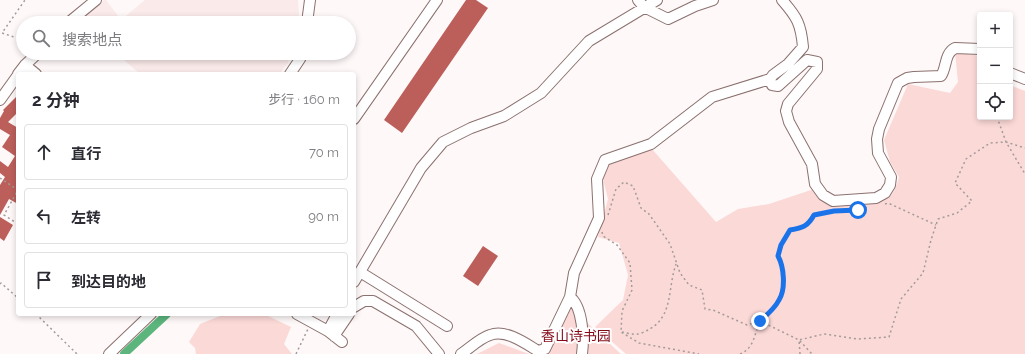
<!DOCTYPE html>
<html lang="zh">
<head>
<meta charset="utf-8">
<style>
  :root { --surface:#fff; --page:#f2f2f3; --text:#2b2b33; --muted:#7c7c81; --line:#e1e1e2 }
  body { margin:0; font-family:Raleway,"Noto Sans SC",sans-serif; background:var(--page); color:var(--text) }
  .controls { position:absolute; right:12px; top:12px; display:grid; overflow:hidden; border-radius:4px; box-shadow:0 2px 6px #0003 }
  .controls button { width:36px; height:36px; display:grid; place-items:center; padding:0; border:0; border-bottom:1px solid var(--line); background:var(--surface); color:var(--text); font:20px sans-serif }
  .stop { position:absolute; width:12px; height:12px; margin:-9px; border:3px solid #1a73e8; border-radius:50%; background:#fff }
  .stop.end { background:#1a73e8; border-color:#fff; box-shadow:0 1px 4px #0008 }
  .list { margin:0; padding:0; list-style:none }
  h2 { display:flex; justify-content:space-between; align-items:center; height:52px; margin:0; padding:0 16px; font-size:17px }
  h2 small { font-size:13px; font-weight:400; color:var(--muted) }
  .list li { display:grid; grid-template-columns:26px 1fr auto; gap:12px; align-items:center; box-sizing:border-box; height:56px; margin:0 8px 8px; padding:0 8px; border:1px solid var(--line); border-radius:4px }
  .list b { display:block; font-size:15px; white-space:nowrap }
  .list em { font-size:13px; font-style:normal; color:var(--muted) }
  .icon { flex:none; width:22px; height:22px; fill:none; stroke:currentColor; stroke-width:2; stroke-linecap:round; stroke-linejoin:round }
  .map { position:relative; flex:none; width:1025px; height:354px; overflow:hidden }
  .search { position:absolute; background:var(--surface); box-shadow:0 2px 6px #0003; left:16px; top:16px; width:340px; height:44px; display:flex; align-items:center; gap:10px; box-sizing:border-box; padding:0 14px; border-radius:22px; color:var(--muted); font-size:15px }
  .panel { position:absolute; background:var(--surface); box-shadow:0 2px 6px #0003; left:16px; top:72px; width:340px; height:244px; border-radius:4px }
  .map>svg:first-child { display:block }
  .built { fill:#faeae9 }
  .green { fill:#fbd9d7 }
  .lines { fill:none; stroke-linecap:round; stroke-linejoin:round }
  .canal { stroke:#5bb57c; stroke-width:8 }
  .building { fill:#bc5f5b }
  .minor-casing { stroke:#8b716f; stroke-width:12 }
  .path { stroke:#a49b9b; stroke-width:1.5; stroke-dasharray:2 3; stroke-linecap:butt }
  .minor { stroke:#fff; stroke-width:10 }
  .route { stroke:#1a73e8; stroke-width:5 }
  .labels { text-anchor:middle; stroke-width:4; stroke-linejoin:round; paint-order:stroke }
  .park-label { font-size:14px; fill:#830918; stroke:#fff }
</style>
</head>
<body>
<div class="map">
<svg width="1025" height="354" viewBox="0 0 1025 354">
  <rect width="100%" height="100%" fill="#fef8f8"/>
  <!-- built -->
  <path class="built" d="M104 0H106L121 20 145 0H298L299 15 297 23H82L78 19Z
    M116 53H291L288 63 279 74H140Z"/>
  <!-- green -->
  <path class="green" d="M955 52 980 56V117H1010V85L1025 91V354H626L595 327 623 300 628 275 619 243 598 237 608 199 601 171 607 163 652 149 716 222 738 209 769 204 814 189 824 200C840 200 876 207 889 197 895 192 897 184 899 177L890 162 884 140 908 84 950 93 958 82Z
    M570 307 621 354H547Z
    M225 314H264L291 327 284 344 292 354H196L195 348 189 342 200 324Z
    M499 343 529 354H477Z"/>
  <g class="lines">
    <!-- canal -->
    <path class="canal" d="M124 354 167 314"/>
  </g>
  <!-- building -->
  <path class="building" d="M466 0H476L488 8 402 133 384 120Z
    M18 95V112L8 122 18 128V204L9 199 0 215V185L5 177 0 173V161L8 167 15 156 2 147 10 135 0 129V118L4 111 3 110Z
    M0 217 13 225 4 241 0 238Z
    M483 246 498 256 478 286 463 276Z"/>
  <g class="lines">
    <!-- minor casing -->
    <g class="minor-casing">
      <path id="minor" d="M638 0 644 7 668 19 695 6 713 0
        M782 0C797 17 801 24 803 47L788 64 773 75 770 79 772 85 778 86 807 60 817 62V69L788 104 786 111 789 122 812 164 815 184 823 195 833 201 876 198 885 193 890 185 891 177 878 153 877 139 879 129 898 83 907 78 914 77 941 76C947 67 944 54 955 48L980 49
        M68 23 96 0
        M307 23 310 0
        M25 65 36 74
        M1010 73 1025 79
        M18 74 25 65 38 53
        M290 74 300 59 302 53
        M0 100 18 75
        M354 119 437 0
        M360 272 447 326
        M354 282 421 168 443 142 471 128 504 116 541 93 589 41 657 0
        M570 297C583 307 584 339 582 354
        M354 307 364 301H373L416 326 439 354
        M297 314 328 331 342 342
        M328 331 337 314
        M334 336 349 314
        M109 354 151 314
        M461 354C470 348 480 338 490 335 506 329 525 343 538 351L545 349 570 297 574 273 599 218 597 179 605 160 651 144 712 97 770 79"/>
    </g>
    <!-- path -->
    <path class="path" d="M23 40 2 33 25 0
      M997 117 1006 142 1025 174
      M0 178 18 190 4 215 18 224
      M885 204 888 203 936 225
      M608 215 616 189 624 182 633 186 641 208 649 214 670 244 680 273 689 285 702 290 705 309 713 310 747 325 760 321 799 340 812 354
      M602 232 603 236 617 245 630 263 632 290 622 311 621 332 639 343 699 354
      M0 284 1 283 18 298
      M36 314 77 354
      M622 332C627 333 633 335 638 334 640 334 644 332 646 331 674 318 667 290 676 264
      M296 354 308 329
      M740 354C755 348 754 333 760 322 762 318 767 316 769 313 773 309 778 303 780 298 785 287 784 267 778 256L781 245 790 230C803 228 808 226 814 215L834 211 867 208
      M800 354 799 340 824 334 858 339 889 337 901 299 923 273 931 240 938 219 957 213 972 201 955 183 966 159 990 143 1006 142 1025 148"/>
    <!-- minor -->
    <use href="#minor" class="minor"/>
  </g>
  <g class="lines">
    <!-- route -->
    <path class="route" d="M760 321C767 315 775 308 779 300 786 289 784 267 778 256L781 245 790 230C803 228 808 226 814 215L834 211 858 210"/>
  </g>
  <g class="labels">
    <!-- park labels -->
    <g class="park-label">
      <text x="576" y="341">香山诗书园</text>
    </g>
  </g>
</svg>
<div class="controls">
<button>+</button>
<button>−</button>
<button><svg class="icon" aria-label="locate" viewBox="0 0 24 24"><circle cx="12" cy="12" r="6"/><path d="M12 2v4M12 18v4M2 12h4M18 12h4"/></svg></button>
</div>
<div class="stop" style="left:858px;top:210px"></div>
<div class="stop end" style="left:760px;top:321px"></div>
<div class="search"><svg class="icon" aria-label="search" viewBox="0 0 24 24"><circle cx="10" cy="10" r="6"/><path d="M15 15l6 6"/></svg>搜索地点</div>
<section class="panel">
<h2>2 分钟<small>步行 · 160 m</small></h2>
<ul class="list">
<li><svg class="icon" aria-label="ahead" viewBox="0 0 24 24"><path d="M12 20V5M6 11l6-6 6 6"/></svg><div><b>直行</b></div><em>70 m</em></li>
<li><svg class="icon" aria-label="left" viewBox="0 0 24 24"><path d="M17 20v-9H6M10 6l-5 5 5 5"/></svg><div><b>左转</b></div><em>90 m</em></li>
<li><svg class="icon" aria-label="arrive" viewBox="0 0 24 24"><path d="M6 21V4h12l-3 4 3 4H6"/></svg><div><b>到达目的地</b></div></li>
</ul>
</section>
</div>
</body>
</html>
